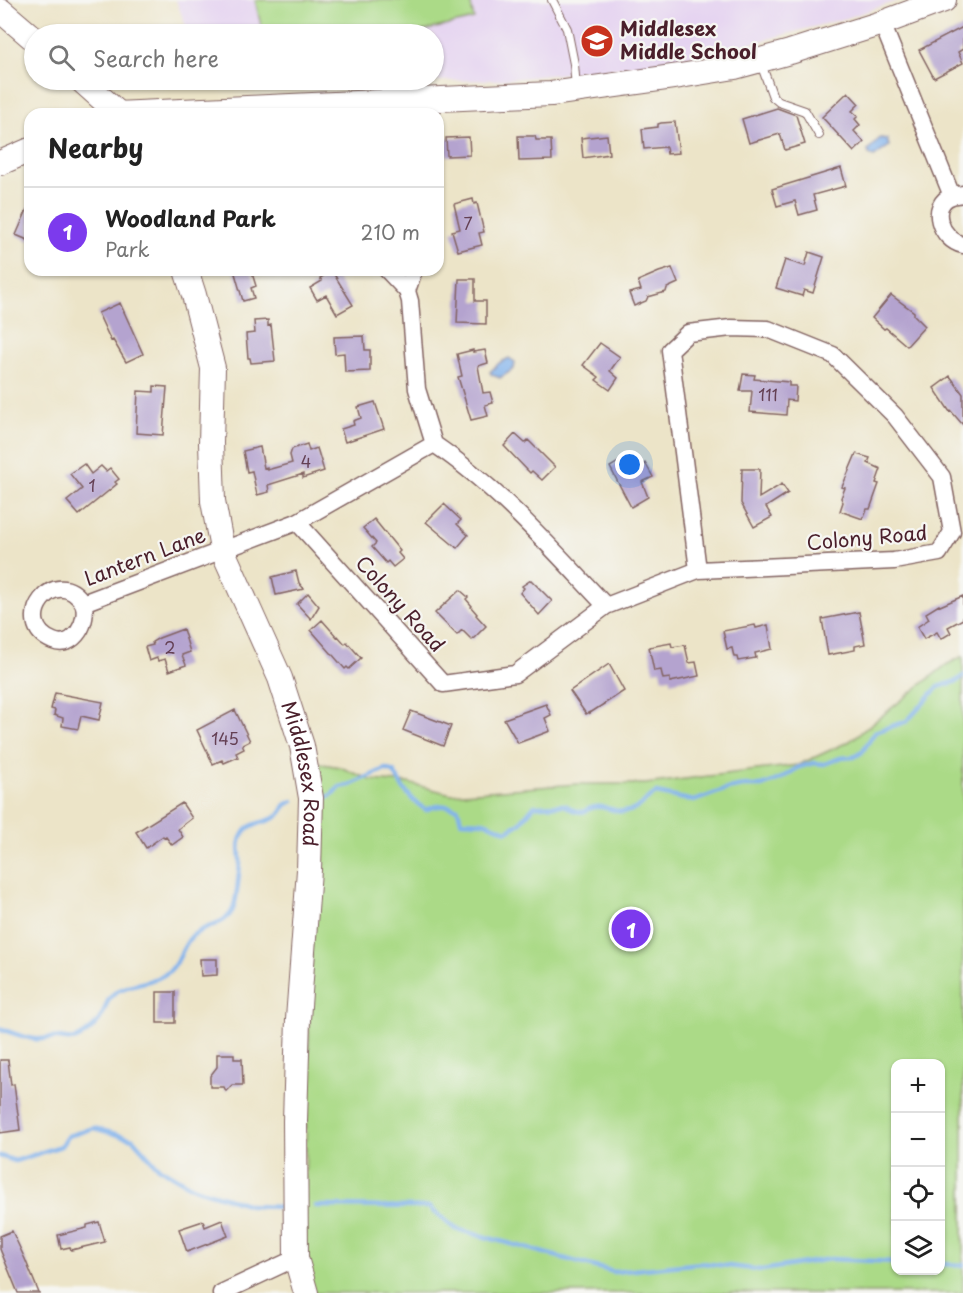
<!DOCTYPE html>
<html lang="en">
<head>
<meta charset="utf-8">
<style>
  :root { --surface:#fff; --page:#f2f2f2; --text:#222; --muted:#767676; --line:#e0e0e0; --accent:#7c3aed }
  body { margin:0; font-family:"Playpen Sans",sans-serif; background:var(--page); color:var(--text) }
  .controls { position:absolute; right:18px; bottom:18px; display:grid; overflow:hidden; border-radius:12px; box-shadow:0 2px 4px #0004 }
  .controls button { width:54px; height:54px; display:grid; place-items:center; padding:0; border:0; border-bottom:2px solid var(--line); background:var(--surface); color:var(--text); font:30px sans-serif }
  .you { position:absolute; left:630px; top:465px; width:21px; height:21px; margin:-15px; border:4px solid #fff; border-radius:50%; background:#1a73e8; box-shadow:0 0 0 9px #1a73e833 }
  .badge { display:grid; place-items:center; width:39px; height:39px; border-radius:50%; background:var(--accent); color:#fff; font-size:20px; font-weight:700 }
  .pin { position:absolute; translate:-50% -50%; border:3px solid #fff; box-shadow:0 2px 6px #0006 }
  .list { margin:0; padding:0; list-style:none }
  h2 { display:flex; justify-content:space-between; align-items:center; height:78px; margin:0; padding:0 24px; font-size:26px }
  h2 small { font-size:20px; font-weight:400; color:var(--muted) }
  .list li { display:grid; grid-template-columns:39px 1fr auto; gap:18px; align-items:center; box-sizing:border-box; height:90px; padding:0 24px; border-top:2px solid var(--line) }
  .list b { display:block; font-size:22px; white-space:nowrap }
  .list p { margin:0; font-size:20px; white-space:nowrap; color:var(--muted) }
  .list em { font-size:20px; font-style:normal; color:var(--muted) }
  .icon { flex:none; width:33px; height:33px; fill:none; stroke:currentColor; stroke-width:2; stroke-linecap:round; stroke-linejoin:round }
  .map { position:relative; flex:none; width:963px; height:1293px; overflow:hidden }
  .search { position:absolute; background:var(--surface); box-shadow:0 2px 4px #0004; left:24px; top:24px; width:420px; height:66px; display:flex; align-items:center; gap:15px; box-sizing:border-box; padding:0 21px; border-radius:33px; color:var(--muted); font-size:22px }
  .panel { position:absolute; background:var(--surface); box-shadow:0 2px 4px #0004; left:24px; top:108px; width:420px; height:168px; border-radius:18px }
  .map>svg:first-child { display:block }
  .built { fill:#e5d3f1 }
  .green { fill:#abda87; stroke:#7a7c59; stroke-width:1.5; fill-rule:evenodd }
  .water { fill:#81b2ec; stroke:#66688c; stroke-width:1.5 }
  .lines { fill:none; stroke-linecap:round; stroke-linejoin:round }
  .stream { stroke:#81b2ec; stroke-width:4.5 }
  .building { fill:#b4a3cf }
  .lane-casing { stroke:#836462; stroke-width:10 }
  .street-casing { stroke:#836462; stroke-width:19 }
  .secondary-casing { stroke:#836462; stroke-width:26 }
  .lane { stroke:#fff; stroke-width:8 }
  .street { stroke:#fff; stroke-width:16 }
  .secondary { stroke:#fff; stroke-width:24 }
  .labels { text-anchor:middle; stroke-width:4.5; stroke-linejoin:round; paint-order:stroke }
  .number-label { font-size:16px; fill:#644054 }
  .poi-label { font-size:20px; font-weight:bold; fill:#4a1f2b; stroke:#f6f6f2; text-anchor:start }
  .street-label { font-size:20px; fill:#4a1f2b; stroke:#f6f6f2 }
</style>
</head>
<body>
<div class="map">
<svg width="963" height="1293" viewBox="0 0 963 1293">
  <rect width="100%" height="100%" fill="#f6f6f2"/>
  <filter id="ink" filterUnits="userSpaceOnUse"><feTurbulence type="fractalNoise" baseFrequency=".0167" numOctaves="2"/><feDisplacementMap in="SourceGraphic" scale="12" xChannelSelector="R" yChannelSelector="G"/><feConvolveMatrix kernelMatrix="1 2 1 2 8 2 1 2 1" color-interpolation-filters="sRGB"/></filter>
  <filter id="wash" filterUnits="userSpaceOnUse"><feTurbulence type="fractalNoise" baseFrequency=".008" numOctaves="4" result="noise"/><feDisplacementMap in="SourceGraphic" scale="24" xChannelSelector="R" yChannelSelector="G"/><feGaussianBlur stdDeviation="1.35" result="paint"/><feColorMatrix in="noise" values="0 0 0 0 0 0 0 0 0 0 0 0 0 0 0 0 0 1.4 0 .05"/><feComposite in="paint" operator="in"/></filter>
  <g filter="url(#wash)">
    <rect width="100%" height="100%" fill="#ece4c8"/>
    <!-- built -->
    <path class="built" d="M176 0H900L847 18 737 47 642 66 498 80 208 85 206 80H434V34H189Z"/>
    <!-- green -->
    <path class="green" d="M255 0H470L474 19 410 34H263Z
      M963 656V1293H313L303 1258 316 763 340 767 371 780 408 783 451 794 577 784H645L798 765 850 741 946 665ZM896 1064H940V1270H896Z"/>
    <!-- water -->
    <path class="water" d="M880 138 887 139 889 146 874 157 869 154 868 151Z
      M509 358 515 362 514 369 500 378 492 375 490 372 499 363Z"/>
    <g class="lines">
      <!-- stream -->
      <path class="stream" d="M324 798 330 796 340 787 350 785 385 769 394 772 403 788 414 801 426 810C438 804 446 805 458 809L461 821 484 822 507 831 519 824 534 806 565 805 575 811 583 812C604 798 613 817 633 810 641 807 648 797 656 793L694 801 727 789 743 786H762L780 779 799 767 814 763 824 764 840 758 854 757 862 752 875 732 907 721 938 687 957 681 963 676
        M0 1029C11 1032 24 1038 35 1039 42 1040 50 1037 58 1038 64 1038 70 1041 76 1039 88 1034 99 1023 104 1011 107 1003 109 996 116 992 131 982 152 984 167 973 181 962 181 947 192 936 204 925 227 925 233 909 238 896 238 878 240 864 241 853 236 845 243 834 253 817 278 827 285 805L293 801
        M0 1156 15 1161 61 1146 68 1136 94 1128 133 1139 158 1167 194 1188 253 1206 280 1207
        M316 1206 429 1207 456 1229 614 1272 702 1263 762 1270 830 1259 896 1262
        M940 1264 963 1265"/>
    </g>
    <g id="blocks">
      <!-- building -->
      <path class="building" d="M963 27V49L958 52 963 63 934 78 919 50Z
        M848 92 859 104 852 111 858 116 855 119 860 125 854 131 864 142 854 152 822 117Z
        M777 108 796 115 805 144 785 150 780 134 749 143 742 119Z
        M675 122 679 153 667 154 666 147 644 149 642 129 658 127V124L661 123Z
        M607 135 609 154 583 158 581 138Z
        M518 136H535L536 140H551L552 160 519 161Z
        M469 137 470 155 447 156 446 138Z
        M841 168 846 186 813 195 817 210 799 215 795 201 777 206 772 189Z
        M473 199 474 204 477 203 484 232 479 233 482 245 458 251 452 231 460 229 454 204Z
        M30 203V241L16 235Z
        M809 252 824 257 813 293 804 290 802 296 776 288 785 260 805 266Z
        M672 268 678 283 667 288 666 292 648 297 646 301 634 306 629 293 641 290 638 281 659 272Z
        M234 270H251L256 286 251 288 254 298 243 301Z
        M332 271 353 305 337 314 326 295 317 300 310 288 322 281 320 278Z
        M459 279H475V301H486V324L457 323Z
        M891 295 914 312V315L925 326 907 346 886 328 884 329 872 318Z
        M120 303 143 354 126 362 113 340 111 341 98 313Z
        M268 320V326L271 325 275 361 251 363 250 358H248L246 334 255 333 254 321Z
        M364 336 365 350H370V371L345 372 344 353 335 354 334 337Z
        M600 343 620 357 610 371 618 378 610 390 596 380 599 377 583 365Z
        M473 350V352L485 350 488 363 478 366 483 393 490 392 493 403 485 405 488 416 471 420 458 377 462 376 457 354Z
        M743 374 755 375 754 379 789 382V386H796L795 401 787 400 786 415 750 412 752 391H740Z
        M950 376 963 394V425L951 411 950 412 934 388Z
        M154 386 167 387 163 435 136 433 138 391 154 392Z
        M375 402 384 429 345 442 341 429 354 425 353 421 361 418 358 407Z
        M515 434 525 443 528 440 555 467 542 480 532 471 530 473 504 446Z
        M307 444 309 451 317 448 324 471 303 478V474L268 485 269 492 257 495 252 471 247 472 243 451 260 447 264 468 267 467V470L292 463 290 455 292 449Z
        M856 454 870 458 868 463 881 469 876 483 879 484 870 509H867L863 519 840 511 843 502 841 498 845 488 842 487Z
        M625 458 632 470 645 463 653 477 642 482 648 497 631 507 610 467Z
        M84 464 91 474 101 466 106 471 110 468 119 479 115 482 117 484 79 515 67 501 82 489 70 474Z
        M742 469H760L759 498 782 484 788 493 766 507 772 517 754 527 741 503Z
        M444 504 461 520 457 524 468 535 457 548 426 522Z
        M374 519 400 551 398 553 403 559 393 567 388 561 386 563 372 547 376 543 363 528Z
        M296 571 299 583 304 589 276 595 272 577Z
        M531 580 552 601 539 615 520 593 524 588 522 586Z
        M460 590 468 597 466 599 472 606 471 607 477 614 476 615 486 626 472 640 462 630 457 635 435 613Z
        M308 593 319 606 311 619 297 604Z
        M963 596V619L948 627 951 633 941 639 937 632 924 639 917 627 929 619 926 613 939 605 940 606Z
        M859 612 865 644 855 646V650L828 655 822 619Z
        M322 620 337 637 338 636 345 644 347 642 361 658 349 669 347 667 345 669 311 630Z
        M755 625 756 628 768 625 772 649 755 653 756 658 738 661 737 657H734L732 648 727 649 723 631Z
        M183 629 190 652 182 655 186 665 169 671 165 659 158 661 157 658 149 661 145 647 153 645 152 642 159 638Z
        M671 643 672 647 685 645 689 663 696 662 699 676 670 682V678L663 679 661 670 654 671 649 647Z
        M609 664 624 691 590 713V712L586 714 570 691Z
        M55 693 103 702 99 720 81 716 78 729 62 726 63 718 54 715 55 710 51 709Z
        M546 704 551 715 545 718 550 731 518 743 504 719Z
        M235 710 250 741 242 745 244 749 236 753 238 757 224 763 222 760 213 764 197 730Z
        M411 711 451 726 443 746 403 730Z
        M182 803 192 818 178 829 183 837 172 845 166 837 164 838 163 836 146 848 136 832Z
        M200 959H217V975L201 976Z
        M157 992H175V1023H157Z
        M217 1054H234V1059H242L243 1085H232L226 1091 224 1087H210V1076L217 1067Z
        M0 1060H8L11 1085 14 1084 20 1130 0 1133Z
        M222 1220 228 1236 187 1252 179 1229 203 1221 205 1227Z
        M99 1222 105 1242 71 1250 70 1247 61 1249 58 1235 87 1228V1225Z
        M12 1231 25 1259 39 1293H18L0 1249V1236Z"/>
    </g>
  </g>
  <g filter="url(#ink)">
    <use href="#blocks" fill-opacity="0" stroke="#836462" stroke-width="1.5"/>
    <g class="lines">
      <!-- lane casing -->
      <g class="lane-casing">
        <path id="lane" d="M552 0 567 29 574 64 576 88
          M760 61 773 97 779 102 805 111 819 135"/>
      </g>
      <!-- street casing -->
      <g class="street-casing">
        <path id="street" d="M882 23 952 196
          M962 194C959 195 955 195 952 196 928 204 940 240 963 245
          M387 270 407 291 410 301 417 389 434 444
          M407 291 414 270
          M731 328 768 329 833 355 895 416 942 477 952 532 939 553 894 561 698 570 670 350 688 333Z
          M434 444C499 488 552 549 606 606
          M297 522 443 684 515 674 606 606 698 570
          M83 603C56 561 9 623 53 641 74 650 90 620 83 603L297 522 434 444
          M221 1293 296 1258"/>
      </g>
      <!-- secondary casing -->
      <g class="secondary-casing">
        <g id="secondary">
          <path d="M0 10 34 39"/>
          <path d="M81 80 119 114"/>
          <path d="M116 114 551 94 680 76 735 67 790 52 882 23 944 0"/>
          <path d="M0 163 30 150"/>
          <path id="s1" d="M186 270 194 295 213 368 211 443 213 501 222 549 280 678 302 746 311 798 309 870 298 1019 295 1121 296 1258 306 1293"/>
        </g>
      </g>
      <!-- lane -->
      <use href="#lane" class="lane"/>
      <!-- street -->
      <use href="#street" class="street"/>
      <!-- secondary -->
      <use href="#secondary" class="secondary"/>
    </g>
  </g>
  <!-- icons -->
  <defs>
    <g id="school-disc" transform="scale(1.725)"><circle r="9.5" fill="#c8321e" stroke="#f6f6f2"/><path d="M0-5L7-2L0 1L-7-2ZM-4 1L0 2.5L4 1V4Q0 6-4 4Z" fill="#fff"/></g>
  </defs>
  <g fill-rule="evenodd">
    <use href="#school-disc" x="597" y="41"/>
  </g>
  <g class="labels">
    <!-- number labels -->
    <g class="number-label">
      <text x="468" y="230">7</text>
      <text x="768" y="401">111</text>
      <text x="306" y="468">4</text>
      <text x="92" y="492">1</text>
      <text x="170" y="654">2</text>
      <text x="225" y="745">145</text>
    </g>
    <!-- poi labels -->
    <g class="poi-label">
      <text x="620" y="36">Middlesex<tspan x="620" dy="23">Middle School</tspan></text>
    </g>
    <!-- street labels -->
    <g class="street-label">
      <text transform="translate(867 538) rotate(-5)" y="7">Colony Road</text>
      <text transform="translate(145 557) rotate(-21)" y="7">Lantern Lane</text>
      <text transform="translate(400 604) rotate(48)" y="7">Colony Road</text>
      <text dy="7" stroke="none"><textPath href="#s1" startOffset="524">Middlesex Road</textPath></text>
    </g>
  </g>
</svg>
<div class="controls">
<button>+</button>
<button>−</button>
<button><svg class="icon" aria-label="locate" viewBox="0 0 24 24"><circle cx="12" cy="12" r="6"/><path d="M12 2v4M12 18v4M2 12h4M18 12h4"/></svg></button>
<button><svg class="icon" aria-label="layers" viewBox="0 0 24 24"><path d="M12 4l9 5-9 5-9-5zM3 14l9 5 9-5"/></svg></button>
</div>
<div class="you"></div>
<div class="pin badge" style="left:631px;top:929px">1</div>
<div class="search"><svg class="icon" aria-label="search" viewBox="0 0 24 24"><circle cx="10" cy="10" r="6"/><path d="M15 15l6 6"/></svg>Search here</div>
<section class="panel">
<h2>Nearby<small></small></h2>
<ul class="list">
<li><span class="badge">1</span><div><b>Woodland Park</b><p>Park</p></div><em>210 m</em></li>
</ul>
</section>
</div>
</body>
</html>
